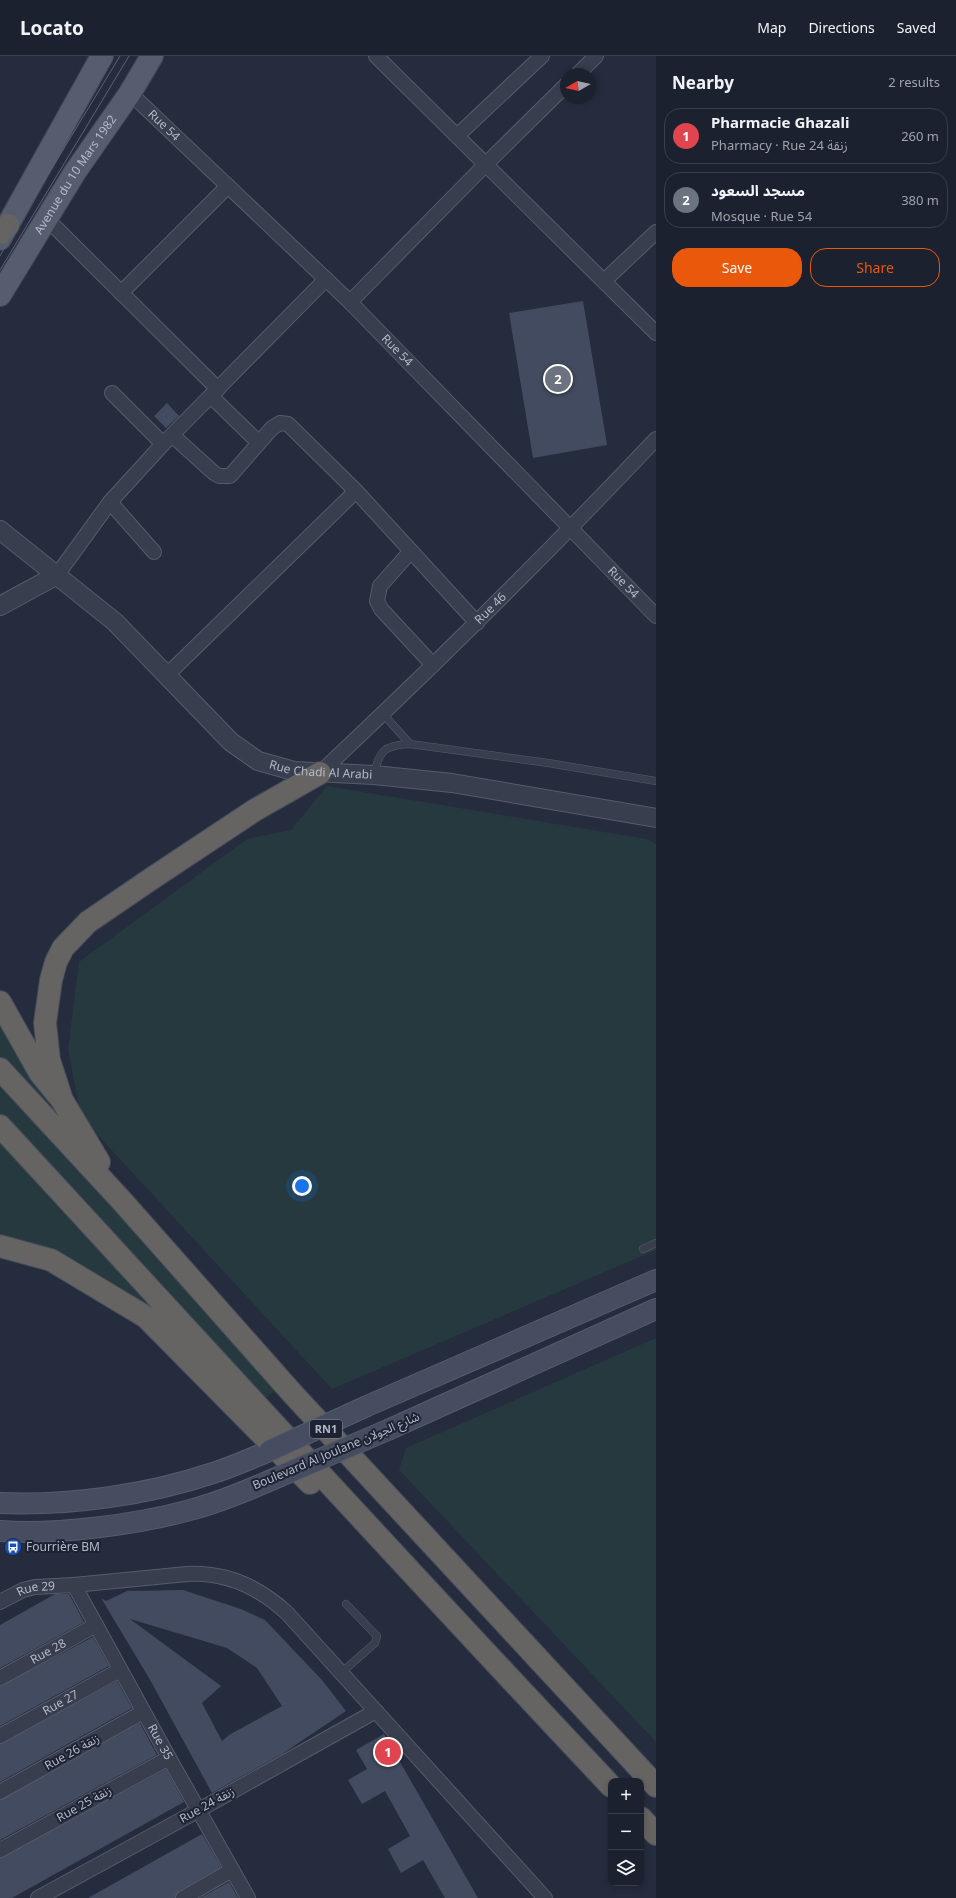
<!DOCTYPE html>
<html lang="en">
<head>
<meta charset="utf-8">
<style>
  :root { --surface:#1b212e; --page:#282e3a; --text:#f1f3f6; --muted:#a0a3aa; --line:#393e4a; --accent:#ea580c }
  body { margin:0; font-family:"Noto Sans","Noto Sans Arabic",sans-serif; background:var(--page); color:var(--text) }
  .controls { position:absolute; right:12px; bottom:12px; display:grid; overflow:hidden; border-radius:8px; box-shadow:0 2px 6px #0003 }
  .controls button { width:36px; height:36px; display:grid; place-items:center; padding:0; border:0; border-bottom:1px solid var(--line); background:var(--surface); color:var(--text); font:20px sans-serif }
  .compass { position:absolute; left:560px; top:12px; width:36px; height:36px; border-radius:50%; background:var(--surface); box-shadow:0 2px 6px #0003; rotate:261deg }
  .you { position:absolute; left:302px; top:1130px; width:14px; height:14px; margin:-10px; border:3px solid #fff; border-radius:50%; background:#1a73e8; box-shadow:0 0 0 6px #1a73e833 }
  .badge { display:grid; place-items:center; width:26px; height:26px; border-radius:50%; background:var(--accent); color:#fff; font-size:13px; font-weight:700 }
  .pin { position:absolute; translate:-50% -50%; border:2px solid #fff; box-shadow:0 1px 4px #0006 }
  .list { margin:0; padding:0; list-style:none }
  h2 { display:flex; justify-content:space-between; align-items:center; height:52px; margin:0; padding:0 16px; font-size:17px }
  h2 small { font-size:13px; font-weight:400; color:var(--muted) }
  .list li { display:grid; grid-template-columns:26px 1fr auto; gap:12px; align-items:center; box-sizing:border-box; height:56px; margin:0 8px 8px; padding:0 8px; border:1px solid var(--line); border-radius:16px }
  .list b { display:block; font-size:15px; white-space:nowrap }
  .list p { margin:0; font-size:13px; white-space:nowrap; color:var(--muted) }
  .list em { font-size:13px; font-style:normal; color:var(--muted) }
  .actions { display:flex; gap:8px; padding:12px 16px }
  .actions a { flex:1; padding:9px 0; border:1px solid var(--accent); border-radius:16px; text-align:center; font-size:14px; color:var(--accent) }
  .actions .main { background:var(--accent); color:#fff }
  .icon { flex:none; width:22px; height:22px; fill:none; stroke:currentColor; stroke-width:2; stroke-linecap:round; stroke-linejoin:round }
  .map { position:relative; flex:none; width:656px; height:1842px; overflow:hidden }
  header { display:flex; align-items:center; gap:24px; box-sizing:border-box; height:56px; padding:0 20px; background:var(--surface); border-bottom:1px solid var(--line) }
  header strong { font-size:19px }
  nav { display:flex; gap:22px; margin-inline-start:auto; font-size:14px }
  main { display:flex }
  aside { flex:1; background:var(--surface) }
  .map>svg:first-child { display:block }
  .green { fill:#26393f }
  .building { fill:#434b60; fill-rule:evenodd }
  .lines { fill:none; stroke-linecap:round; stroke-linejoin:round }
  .service-casing { stroke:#565c6c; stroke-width:8 }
  .minor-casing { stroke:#565c6c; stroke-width:16 }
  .tertiary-casing { stroke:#565c6c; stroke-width:20 }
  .secondary-casing { stroke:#565c6c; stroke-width:22 }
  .primary-casing { stroke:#414757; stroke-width:24 }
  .trunk-casing { stroke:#434959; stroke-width:24 }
  .service { stroke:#383e4e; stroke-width:7 }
  .minor { stroke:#383e4e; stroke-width:14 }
  .tertiary { stroke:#383e4e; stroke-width:18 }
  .secondary { stroke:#464d61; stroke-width:20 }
  .primary { stroke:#565d6e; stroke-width:22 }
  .trunk { stroke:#656462; stroke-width:22 }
  .tram { stroke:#5a6275; stroke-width:1 }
  .secondary-bridge-casing { stroke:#565c6c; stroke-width:22; stroke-linecap:butt }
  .secondary-bridge { stroke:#464d61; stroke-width:20 }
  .labels { text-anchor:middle; stroke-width:4; stroke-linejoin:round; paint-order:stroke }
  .shield { fill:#1d2333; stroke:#878c9c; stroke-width:1 }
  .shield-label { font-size:11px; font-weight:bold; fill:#b4b9c9 }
  .street-label { font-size:12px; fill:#b4b9c9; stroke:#1d2333 }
  .poi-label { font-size:12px; fill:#b4b9c9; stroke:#1d2333; text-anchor:start }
</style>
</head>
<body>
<header>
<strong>Locato</strong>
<nav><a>Map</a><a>Directions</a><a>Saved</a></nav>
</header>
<main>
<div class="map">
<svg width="656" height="1842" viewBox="0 0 656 1842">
  <rect width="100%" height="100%" fill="#242c3e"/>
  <!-- green -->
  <path class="green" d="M327 730 647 783 656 788V1194L332 1333 81 1061 68 993 79 906 247 783 291 774Z
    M0 965 61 1066 285 1325 242 1364 108 1232 0 1199Z
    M656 1282V1686L399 1414 406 1392Z"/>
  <!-- building -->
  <path class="building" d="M583 245 607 389 533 402 509 257Z
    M167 347 179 360 166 372 154 360Z
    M183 1534 241 1553 265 1564 322 1624 346 1655 282 1698 212 1737 149 1622 101 1542 106 1545 127 1535ZM130 1563 227 1592 257 1612 282 1650 229 1679 222 1685 202 1647 221 1630Z
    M55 1538H69L84 1566 0 1612V1569Z
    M93 1581 109 1610 0 1670V1630Z
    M117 1625 132 1652 0 1726V1688Z
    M140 1667 157 1699 0 1784V1744Z
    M384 1678 478 1842H445L423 1804 401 1817 388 1793 410 1780 385 1735 362 1748 348 1724 367 1713 356 1694Z
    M166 1713 184 1746 12 1842H0V1802Z
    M202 1778 221 1811 179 1835 175 1842H88Z
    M229 1826 238 1842H200Z"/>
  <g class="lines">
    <!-- service casing -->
    <g class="service-casing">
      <path id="service" d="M383 658 410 688
        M374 719C379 694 385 689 410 688L548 707 656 725
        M643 1193 656 1187
        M341 1617 375 1587 377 1580 346 1548"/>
    </g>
    <!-- minor casing -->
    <g class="minor-casing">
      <g id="minor">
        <path d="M376 0 656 277"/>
        <path d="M578 18 596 0"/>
        <path id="s1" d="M130 37 350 246 656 560"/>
        <path d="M458 79 542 0"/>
        <path d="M47 163 218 333"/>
        <path d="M604 225 656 176"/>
        <path d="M121 237 228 130"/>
        <path d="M350 246 486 108 566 29"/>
        <path d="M112 337 163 388"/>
        <path d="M211 340 258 386"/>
        <path d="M172 379 214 417 219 420H230L272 372 280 367 288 368 356 435 477 567"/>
        <path d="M110 446 154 496"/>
        <path d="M411 495 380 530 377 545 381 553 433 609"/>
        <path d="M57 519 110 446 163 388 326 223"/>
        <path d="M167 619 356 435"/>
        <path id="s2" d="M320 717C435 609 547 498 656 383"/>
        <path id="s3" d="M74 1529 169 1702 248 1842"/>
        <path id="s4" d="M0 1546 23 1534 35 1531 74 1529 187 1518C226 1516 259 1531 287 1557L545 1842"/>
        <path id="s5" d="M0 1622 96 1569"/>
        <path id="s6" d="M0 1680 120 1614"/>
        <path d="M0 1736 143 1656"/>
        <path d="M0 1794 169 1702"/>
        <path d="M38 1842 199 1754 376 1655"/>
        <path d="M183 1842 232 1814"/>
      </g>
    </g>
    <!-- tertiary casing -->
    <g class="tertiary-casing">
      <g id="tertiary">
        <path id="s7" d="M0 474 115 566 231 686 258 705 294 715 374 719 452 727 656 762"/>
        <path d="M0 550 57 519"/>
      </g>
    </g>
    <!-- secondary casing -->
    <g class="secondary-casing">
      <path id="secondary" d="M367 1350 656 1224
        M390 1373 656 1253
        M0 1447C68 1450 148 1439 213 1417 232 1411 250 1403 269 1395
        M0 1475C56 1479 135 1469 190 1454 221 1446 253 1432 283 1419"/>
    </g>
    <!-- primary casing -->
    <g class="primary-casing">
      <g id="primary">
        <path d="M0 183 102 0"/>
        <path id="s8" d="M0 239 75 116 130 37 152 0"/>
      </g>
    </g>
    <!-- trunk casing -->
    <g class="trunk-casing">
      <path id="trunk" d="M0 177 8 169
        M0 946 40 1017 62 1044 99 1106
        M0 1013 121 1144 292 1337 656 1730
        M62 1044 49 1004 45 967 51 924 56 906 63 892 88 866 151 823 255 754 320 717
        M0 1070C203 1290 405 1512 611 1730
        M0 1190 51 1204 146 1261 310 1427
        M641 1762 656 1778"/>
    </g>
    <!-- service -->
    <use href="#service" class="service"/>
    <!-- minor -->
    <use href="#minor" class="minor"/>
    <!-- tertiary -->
    <use href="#tertiary" class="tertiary"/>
    <!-- secondary -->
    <use href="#secondary" class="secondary"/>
    <!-- primary -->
    <use href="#primary" class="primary"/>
    <!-- trunk -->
    <use href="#trunk" class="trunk"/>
    <!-- tram -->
    <path class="tram" d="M0 200 24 155 49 117 120 0
      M0 214 129 0"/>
    <!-- secondary-bridge casing -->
    <g class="secondary-bridge-casing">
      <path id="secondary-bridge" d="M269 1395 367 1350
        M283 1419 390 1373"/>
    </g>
    <!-- secondary-bridge -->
    <use href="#secondary-bridge" class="secondary-bridge"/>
  </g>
  <!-- icons -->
  <defs>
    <g id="bus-disc" transform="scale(0.9)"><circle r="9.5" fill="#1a4fb4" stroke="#1d2333"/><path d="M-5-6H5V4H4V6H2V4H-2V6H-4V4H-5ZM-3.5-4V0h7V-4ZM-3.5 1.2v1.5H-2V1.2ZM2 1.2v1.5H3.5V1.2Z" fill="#fff"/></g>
  </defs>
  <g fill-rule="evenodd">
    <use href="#bus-disc" x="13" y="1491"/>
  </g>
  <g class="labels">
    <!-- shield labels -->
    <rect class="shield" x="310" y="1364" width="32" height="18" rx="3"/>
    <g class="shield-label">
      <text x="326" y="1377">RN1</text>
    </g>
    <!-- street labels -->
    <g class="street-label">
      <text dy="4" stroke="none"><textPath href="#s1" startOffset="47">Rue 54</textPath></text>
      <text dy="4" stroke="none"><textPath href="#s8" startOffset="142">Avenue du 10 Mars 1982</textPath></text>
      <text dy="4" stroke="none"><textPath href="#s1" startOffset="371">Rue 54</textPath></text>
      <text dy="4" stroke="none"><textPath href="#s1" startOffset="695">Rue 54</textPath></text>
      <text dy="4" stroke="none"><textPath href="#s2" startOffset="237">Rue 46</textPath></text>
      <text dy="4" stroke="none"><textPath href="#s7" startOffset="411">Rue Chadi Al Arabi</textPath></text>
      <text transform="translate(336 1395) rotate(-23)" y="4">Boulevard Al Joulane شارع الجولان</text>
      <text dy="4" stroke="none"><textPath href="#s4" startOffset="39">Rue 29</textPath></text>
      <text dy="4" stroke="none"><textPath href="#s5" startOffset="55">Rue 28</textPath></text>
      <text dy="4" stroke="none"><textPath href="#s6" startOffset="69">Rue 27</textPath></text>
      <text dy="4" stroke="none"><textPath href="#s3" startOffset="179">Rue 35</textPath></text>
      <text transform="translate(72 1696) rotate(-29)" y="4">Rue 26 زنقة</text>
      <text transform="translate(84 1748) rotate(-29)" y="4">Rue 25 زنقة</text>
      <text transform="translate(207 1749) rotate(-29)" y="4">Rue 24 زنقة</text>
    </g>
    <!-- poi labels -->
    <g class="poi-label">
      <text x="26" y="1495">Fourrière BM</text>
    </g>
  </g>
</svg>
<div class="controls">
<button>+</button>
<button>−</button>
<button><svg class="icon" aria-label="layers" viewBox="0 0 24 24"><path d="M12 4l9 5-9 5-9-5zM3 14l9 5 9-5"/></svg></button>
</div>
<svg class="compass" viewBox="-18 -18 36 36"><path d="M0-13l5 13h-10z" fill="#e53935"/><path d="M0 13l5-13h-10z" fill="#a0a3aa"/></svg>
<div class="you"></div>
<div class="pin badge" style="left:388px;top:1696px;background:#e0444e">1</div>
<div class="pin badge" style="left:558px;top:323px;background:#6b7280">2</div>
</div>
<aside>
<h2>Nearby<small>2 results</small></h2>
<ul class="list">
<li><span class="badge" style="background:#e0444e">1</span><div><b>Pharmacie Ghazali</b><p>Pharmacy · Rue 24 زنقة</p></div><em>260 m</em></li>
<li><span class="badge" style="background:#6b7280">2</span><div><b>مسجد السعود</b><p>Mosque · Rue 54</p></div><em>380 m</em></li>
</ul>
<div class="actions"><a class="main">Save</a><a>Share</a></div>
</aside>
</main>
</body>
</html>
